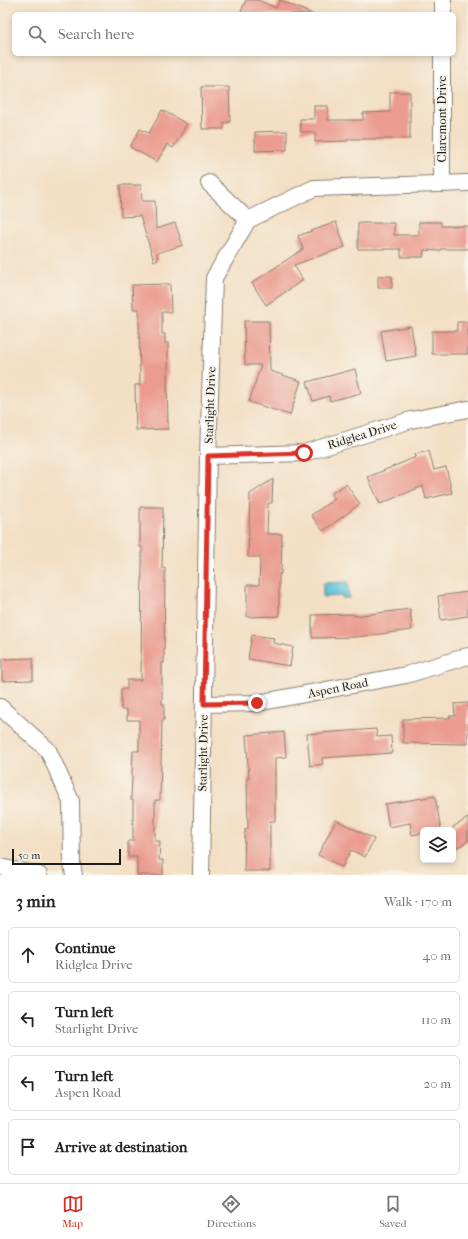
<!DOCTYPE html>
<html lang="en">
<head>
<meta charset="utf-8">
<style>
  :root { --surface:#fff; --page:#f2f2f2; --text:#222; --muted:#767676; --line:#e0e0e0; --accent:#d93025 }
  body { margin:0; font-family:"IM FELL French Canon",serif; background:var(--page); color:var(--text) }
  .controls { position:absolute; right:12px; bottom:12px; display:grid; overflow:hidden; border-radius:6px; box-shadow:0 2px 6px #0003 }
  .controls button { width:36px; height:36px; display:grid; place-items:center; padding:0; border:0; border-bottom:1px solid var(--line); background:var(--surface); color:var(--text); font:20px sans-serif }
  .scale { position:absolute; left:12px; bottom:10px; width:109px; box-sizing:border-box; padding-left:4px; border:2px solid #1c1c1c; border-top:0; font-size:11px; line-height:14px; white-space:nowrap; color:#1c1c1c; -webkit-text-stroke:3px #f7f3e8; paint-order:stroke }
  .stop { position:absolute; width:12px; height:12px; margin:-9px; border:3px solid #d93025; border-radius:50%; background:#fff }
  .stop.end { background:#d93025; border-color:#fff; box-shadow:0 1px 4px #0008 }
  .list { margin:0; padding:0; list-style:none }
  h2 { display:flex; justify-content:space-between; align-items:center; height:52px; margin:0; padding:0 16px; font-size:17px }
  h2 small { font-size:13px; font-weight:400; color:var(--muted) }
  .list li { display:grid; grid-template-columns:26px 1fr auto; gap:12px; align-items:center; box-sizing:border-box; height:56px; margin:0 8px 8px; padding:0 8px; border:1px solid var(--line); border-radius:6px }
  .list b { display:block; font-size:15px; white-space:nowrap }
  .list p { margin:0; font-size:13px; white-space:nowrap; color:var(--muted) }
  .list em { font-size:13px; font-style:normal; color:var(--muted) }
  .icon { flex:none; width:22px; height:22px; fill:none; stroke:currentColor; stroke-width:2; stroke-linecap:round; stroke-linejoin:round }
  .map { position:relative; flex:none; width:468px; height:875px; overflow:hidden }
  .search { position:absolute; background:var(--surface); box-shadow:0 2px 6px #0003; left:12px; right:12px; top:12px; height:44px; display:flex; align-items:center; gap:10px; box-sizing:border-box; padding:0 14px; border-radius:6px; color:var(--muted); font-size:15px }
  .sheet { height:308px; background:var(--surface) }
  nav { display:flex; justify-content:space-around; align-items:center; box-sizing:border-box; height:56px; border-top:1px solid var(--line); background:var(--surface); font-size:11px; color:var(--muted) }
  nav a { display:grid; justify-items:center; gap:2px }
  nav .on { color:var(--accent) }
  .map>svg:first-child { display:block }
  .water { fill:#5ac2d7; stroke:#3b6f7a }
  .building { fill:#eb9b8f }
  .lines { fill:none; stroke-linecap:round; stroke-linejoin:round }
  .minor-casing { stroke:#887e70; stroke-width:18 }
  .minor { stroke:#fff; stroke-width:16 }
  .route { stroke:#d93025; stroke-width:5 }
  .labels { text-anchor:middle; stroke-width:3.5; stroke-linejoin:round; paint-order:stroke }
  .street-label { font-size:12px; fill:#1c1c1c; stroke:#f7f3e8 }
</style>
</head>
<body>
<div class="map">
<svg width="468" height="875" viewBox="0 0 468 875">
  <rect width="100%" height="100%" fill="#f7f3e8"/>
  <filter id="ink" filterUnits="userSpaceOnUse"><feTurbulence type="fractalNoise" baseFrequency=".025" numOctaves="2"/><feDisplacementMap in="SourceGraphic" scale="8" xChannelSelector="R" yChannelSelector="G"/><feConvolveMatrix kernelMatrix="1 2 1 2 8 2 1 2 1" color-interpolation-filters="sRGB"/></filter>
  <filter id="wash" filterUnits="userSpaceOnUse"><feTurbulence type="fractalNoise" baseFrequency=".012" numOctaves="4" result="noise"/><feDisplacementMap in="SourceGraphic" scale="16" xChannelSelector="R" yChannelSelector="G"/><feGaussianBlur stdDeviation="0.9" result="paint"/><feColorMatrix in="noise" values="0 0 0 0 0 0 0 0 0 0 0 0 0 0 0 0 0 1.4 0 .05"/><feComposite in="paint" operator="in"/></filter>
  <g filter="url(#wash)">
    <rect width="100%" height="100%" fill="#f3dfc4"/>
    <!-- water -->
    <path class="water" d="M348 582 349 598H342V596L323 597V583Z"/>
    <g id="blocks">
      <!-- building -->
      <path class="building" d="M246 0H258L276 8 280 0 312 14H240Z
        M201 87H229L230 122 224 123V129H202Z
        M390 92H410V139H348V141L315 142V132H301L300 119H314V106H328V120H363V113L390 112Z
        M162 110 187 124 173 148 167 144 157 162 130 147 140 129 149 133Z
        M287 131V150L255 151V132Z
        M120 185H141L142 201H155L156 229 175 223 183 245 157 253 158 260 154 261 140 216 121 217Z
        M336 222 345 247 294 265 303 280 266 305 252 283 303 249 298 236Z
        M419 222H441V226H468V249H440V251L424 250 423 257H401V249H358V223H394V235H419Z
        M378 276H392V288H378Z
        M170 284 171 312H162V334H165V343H168V374H167L168 429 136 430 135 385H140L139 326V309H133L132 285Z
        M244 321H269L270 371 301 381 290 415 249 402 261 365H245Z
        M457 322H468V354H432V331H457Z
        M411 326 416 356 386 361 381 331Z
        M355 369 361 393 330 401 329 396 313 401 307 382Z
        M429 451 434 470 446 467 452 493 426 499 423 486 380 504 368 477 416 457 415 454Z
        M273 479 272 503H268L267 534H282L281 574H279V616L247 617V585H259L260 557H248L250 494Z
        M346 484 360 504 323 531 311 515 335 499 331 494Z
        M140 507H163L162 568H165L164 663H162V704H164V720H162L160 800H155V841H160L159 860H163V875H137V857H128V841H133V800H131L133 751H139V720H127V710H121V689H127V680H141L142 547H140Z
        M468 592V616L441 620 438 596Z
        M410 609 412 630 357 637 312 638V615L353 614 354 616Z
        M252 635 274 638 273 643 293 647 290 666 248 659Z
        M33 658V680L2 681V659Z
        M468 703V744L403 743V719L450 718 449 716H455L454 704Z
        M376 729 377 737 391 736 392 753 322 758 323 764 310 766 307 734Z
        M284 732 286 757 275 758V821H270V871H244L245 829H248L247 778H249L246 735Z
        M435 796 441 830H423V833L412 835 410 823 389 827 385 804Z
        M468 818V841L453 850V827Z
        M336 820 374 839 365 857 351 850 342 867 318 855Z"/>
    </g>
  </g>
  <g filter="url(#ink)">
    <use href="#blocks" fill-opacity="0" stroke="#887e70" stroke-width="1"/>
    <g class="lines">
      <!-- minor casing -->
      <g class="minor-casing">
        <path id="minor" d="M443 14V0
          M209 183 248 220
          M442 184V54
          M208 456 304 453 411 420 468 409
          M204 704 257 703 406 675 468 656
          M0 707 48 750 71 801 72 864 74 875
          M0 867 39 875
          M201 875 208 456 214 278 248 220 314 188 468 183"/>
      </g>
      <!-- minor -->
      <use href="#minor" class="minor"/>
    </g>
  </g>
  <g class="lines" filter="url(#ink)">
    <!-- route -->
    <path class="route" d="M257 703 204 704 208 456 304 453"/>
  </g>
  <g class="labels">
    <!-- street labels -->
    <g class="street-label">
      <text transform="translate(442 119) rotate(-90)" y="4">Claremont Drive</text>
      <text transform="translate(210 405) rotate(-88)" y="4">Starlight Drive</text>
      <text transform="translate(362 435) rotate(-17)" y="4">Ridglea Drive</text>
      <text transform="translate(338 688) rotate(-11)" y="4">Aspen Road</text>
      <text transform="translate(203 753) rotate(-89)" y="4">Starlight Drive</text>
    </g>
  </g>
</svg>
<div class="controls">
<button><svg class="icon" aria-label="layers" viewBox="0 0 24 24"><path d="M12 4l9 5-9 5-9-5zM3 14l9 5 9-5"/></svg></button>
</div>
<div class="scale">50 m</div>
<div class="stop" style="left:304px;top:453px"></div>
<div class="stop end" style="left:257px;top:703px"></div>
<div class="search"><svg class="icon" aria-label="search" viewBox="0 0 24 24"><circle cx="10" cy="10" r="6"/><path d="M15 15l6 6"/></svg>Search here</div>
</div>
<section class="sheet">
<h2>3 min<small>Walk · 170 m</small></h2>
<ul class="list">
<li><svg class="icon" aria-label="ahead" viewBox="0 0 24 24"><path d="M12 20V5M6 11l6-6 6 6"/></svg><div><b>Continue</b><p>Ridglea Drive</p></div><em>40 m</em></li>
<li><svg class="icon" aria-label="left" viewBox="0 0 24 24"><path d="M17 20v-9H6M10 6l-5 5 5 5"/></svg><div><b>Turn left</b><p>Starlight Drive</p></div><em>110 m</em></li>
<li><svg class="icon" aria-label="left" viewBox="0 0 24 24"><path d="M17 20v-9H6M10 6l-5 5 5 5"/></svg><div><b>Turn left</b><p>Aspen Road</p></div><em>20 m</em></li>
<li><svg class="icon" aria-label="arrive" viewBox="0 0 24 24"><path d="M6 21V4h12l-3 4 3 4H6"/></svg><div><b>Arrive at destination</b></div></li>
</ul>
</section>
<nav>
<a class="on"><svg class="icon" aria-label="map" viewBox="0 0 24 24"><path d="M3 6l6-2 6 2 6-2v14l-6 2-6-2-6 2zM9 4v14M15 6v14"/></svg>Map</a>
<a><svg class="icon" aria-label="directions" viewBox="0 0 24 24"><path d="M12 3l9 9-9 9-9-9zM9 14v-3h6M13 9l2 2-2 2"/></svg>Directions</a>
<a><svg class="icon" aria-label="saved" viewBox="0 0 24 24"><path d="M7 4h10v16l-5-4-5 4z"/></svg>Saved</a>
</nav>
</body>
</html>
